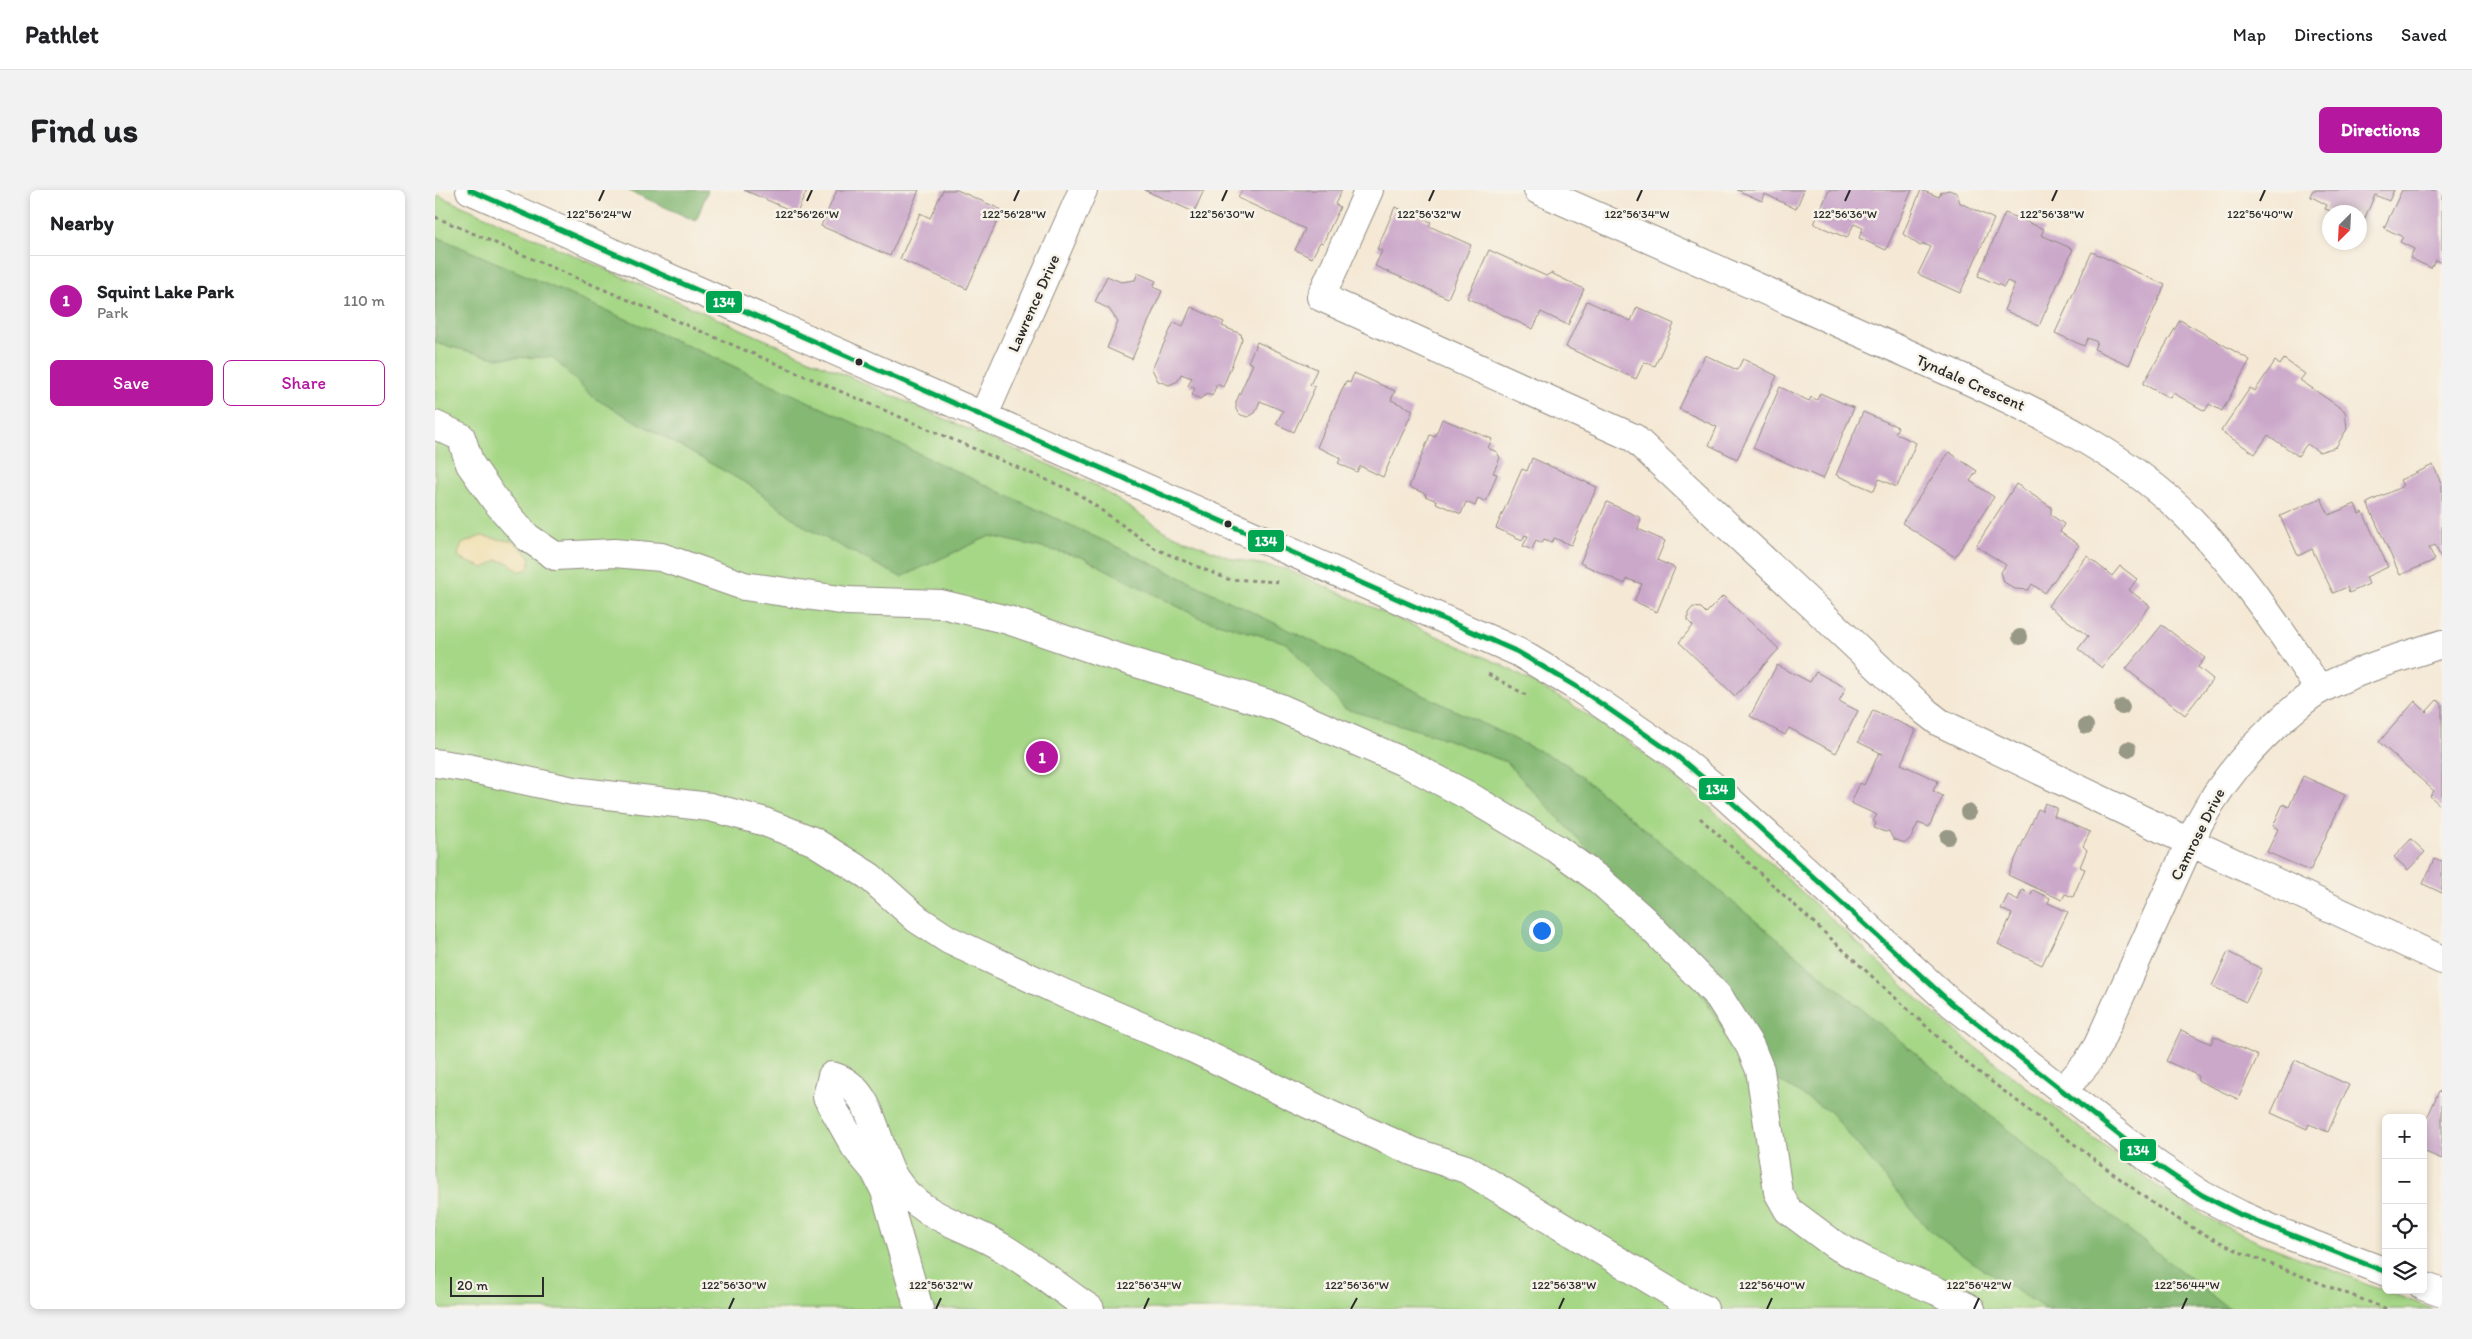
<!DOCTYPE html>
<html lang="en">
<head>
<meta charset="utf-8">
<style>
  :root { --surface:#fff; --page:#f2f2f2; --text:#202124; --muted:#757577; --line:#e0e0e0; --accent:#b5179e }
  body { margin:0; font-family:Itim,sans-serif; background:var(--page); color:var(--text) }
  .controls { position:absolute; right:15px; bottom:15px; display:grid; overflow:hidden; border-radius:8px; box-shadow:0 2px 8px #0003 }
  .controls button { width:45px; height:45px; display:grid; place-items:center; padding:0; border:0; border-bottom:1px solid var(--line); background:var(--surface); color:var(--text); font:25px sans-serif }
  .compass { position:absolute; left:1887px; top:15px; width:45px; height:45px; border-radius:50%; background:var(--surface); box-shadow:0 2px 8px #0003; rotate:204deg }
  .scale { position:absolute; left:15px; bottom:12px; width:94px; box-sizing:border-box; padding-left:5px; border:2px solid #2b2b2b; border-top:0; font-size:14px; line-height:18px; white-space:nowrap; color:#2b2b2b; -webkit-text-stroke:4px #f7f3e8; paint-order:stroke }
  .you { position:absolute; left:1106px; top:740px; width:18px; height:18px; margin:-12px; border:4px solid #fff; border-radius:50%; background:#1a73e8; box-shadow:0 0 0 8px #1a73e833 }
  .badge { display:grid; place-items:center; width:32px; height:32px; border-radius:50%; background:var(--accent); color:#fff; font-size:16px; font-weight:700 }
  .pin { position:absolute; translate:-50% -50%; border:2px solid #fff; box-shadow:0 1px 5px #0006 }
  .list { margin:0; padding:0; list-style:none }
  h2 { display:flex; justify-content:space-between; align-items:center; height:65px; margin:0; padding:0 20px; font-size:21px }
  h2 small { font-size:16px; font-weight:400; color:var(--muted) }
  .list li { display:grid; grid-template-columns:32px 1fr auto; gap:15px; align-items:center; box-sizing:border-box; height:90px; padding:0 20px; border-top:1px solid var(--line) }
  .list b { display:block; font-size:19px; white-space:nowrap }
  .list p { margin:0; font-size:16px; white-space:nowrap; color:var(--muted) }
  .list em { font-size:16px; font-style:normal; color:var(--muted) }
  .actions { display:flex; gap:10px; padding:15px 20px }
  .actions a { flex:1; padding:11px 0; border:1px solid var(--accent); border-radius:8px; text-align:center; font-size:18px; color:var(--accent) }
  .actions .main { background:var(--accent); color:#fff }
  .icon { flex:none; width:28px; height:28px; fill:none; stroke:currentColor; stroke-width:2; stroke-linecap:round; stroke-linejoin:round }
  .map { position:relative; flex:none; width:2007px; height:1119px; overflow:hidden; border-radius:8px }
  header { display:flex; align-items:center; gap:30px; box-sizing:border-box; height:70px; padding:0 25px; background:var(--surface); border-bottom:1px solid var(--line) }
  header strong { font-size:24px }
  nav { display:flex; gap:28px; margin-inline-start:auto; font-size:18px }
  .intro { display:flex; align-items:center; justify-content:space-between; box-sizing:border-box; height:120px; padding:0 30px }
  h1 { margin:0; font-size:35px }
  .button { padding:12px 22px; border-radius:8px; background:var(--accent); color:#fff; font-size:18px; font-weight:700 }
  main { display:flex; gap:30px; padding:0 30px }
  aside { flex:1; background:var(--surface); border-radius:8px; box-shadow:0 2px 8px #0003 }
  .map>svg:first-child { display:block }
  .green { fill:#a6d786; stroke:#688158 }
  .forest { fill:#84b873; stroke:#58724f }
  .sand { fill:#eeda9e; stroke:#8c8264 }
  .building { fill:#cba8ca }
  .lines { fill:none; stroke-linecap:round; stroke-linejoin:round }
  .minor-casing { stroke:#908a80; stroke-width:30 }
  .path { stroke:#908a80; stroke-width:3; stroke-dasharray:4 4; stroke-linecap:butt }
  .minor { stroke:#fff; stroke-width:28 }
  .bus-1-casing { stroke:#f7f3e8; stroke-width:9 }
  .bus-1 { stroke:#00a651; stroke-width:5 }
  .tree { fill:#979885 }
  .ticks { fill:none; stroke:#2b2b2b; stroke-width:2 }
  .bus-dot { fill:#2b2b2b; stroke:#f7f3e8; stroke-width:2 }
  .labels { text-anchor:middle; stroke-width:5; stroke-linejoin:round; paint-order:stroke }
  .street-label { font-size:16px; fill:#2b2b2b; stroke:#f7f3e8 }
  .ticks-label { font-size:12px; text-anchor:middle; fill:#2b2b2b; stroke:#f7f3e8; stroke-width:5; stroke-linejoin:round; paint-order:stroke }
  .line-badge { stroke:#f7f3e8; stroke-width:2 }
  .badge-label { font-size:14px; text-anchor:middle; font-weight:bold; fill:#fff }
</style>
</head>
<body>
<header>
<strong>Pathlet</strong>
<nav><a>Map</a><a>Directions</a><a>Saved</a></nav>
</header>
<div class="intro"><h1>Find us</h1><a class="button">Directions</a></div>
<main>
<aside>
<h2>Nearby<small></small></h2>
<ul class="list">
<li><span class="badge">1</span><div><b>Squint Lake Park</b><p>Park</p></div><em>110 m</em></li>
</ul>
<div class="actions"><a class="main">Save</a><a>Share</a></div>
</aside>
<div class="map">
<svg width="2007" height="1119" viewBox="0 0 2007 1119">
  <rect width="100%" height="100%" fill="#f7f3e8"/>
  <filter id="ink" filterUnits="userSpaceOnUse"><feTurbulence type="fractalNoise" baseFrequency=".02" numOctaves="2"/><feDisplacementMap in="SourceGraphic" scale="10" xChannelSelector="R" yChannelSelector="G"/><feConvolveMatrix kernelMatrix="1 2 1 2 8 2 1 2 1" color-interpolation-filters="sRGB"/></filter>
  <filter id="wash" filterUnits="userSpaceOnUse"><feTurbulence type="fractalNoise" baseFrequency=".0096" numOctaves="4" result="noise"/><feDisplacementMap in="SourceGraphic" scale="20" xChannelSelector="R" yChannelSelector="G"/><feGaussianBlur stdDeviation="1.12" result="paint"/><feColorMatrix in="noise" values="0 0 0 0 0 0 0 0 0 0 0 0 0 0 0 0 0 1.4 0 .05"/><feComposite in="paint" operator="in"/></filter>
  <g filter="url(#wash)">
    <rect width="100%" height="100%" fill="#f5e9d6"/>
    <!-- green -->
    <path class="green" d="M0 4 660 295 733 343 798 369 851 379 1067 475 1134 513 1187 547 1240 587 1278 620 1495 820 1551 866 1716 992 1775 1029 1821 1051 1998 1119H0Z"/>
    <!-- forest -->
    <path class="forest" d="M192 0H273L261 31Z
      M0 46 283 169 701 366 1131 574 1685 1033 1794 1119H1611L1543 1076 1493 1039 1395 922 1306 868 1222 733 1071 572 1003 546 910 519 852 453 765 428 647 367 555 346 466 387 373 339 316 296 159 208 117 167 61 168 0 153Z"/>
    <!-- sand -->
    <path class="sand" d="M46 346 79 352 95 366 94 377 91 380 84 381 74 373 62 370 49 378 25 369 23 364 27 354Z"/>
    <g id="blocks">
      <!-- building -->
      <path class="building" d="M309 0H372L362 23Z
        M402 0H484L455 66 386 36Z
        M508 0H522L567 20 532 99 465 69 485 23 495 28Z
        M709 0H769L759 22Z
        M807 0H907L900 14 905 17 888 53 885 52 877 68 860 60 870 39 803 8Z
        M1302 0H1369L1361 19 1330 4 1327 11Z
        M1394 0H1477L1451 60 1424 48 1428 38 1419 34 1412 48 1379 34Z
        M1486 0 1504 7 1506 2 1514 0 1522 3 1525 13 1559 29 1525 103 1483 84 1496 57 1489 54 1485 56 1468 44Z
        M1878 0H1959L1954 11 1940 5 1928 32 1924 30V22H1899L1890 19 1892 15 1875 6Z
        M1967 0H2007V73L2000 70 1996 78 1975 68 1979 59 1965 52 1968 47 1949 38Z
        M960 17 996 32 994 36 1036 55 1013 108 940 76 947 61 942 59Z
        M1570 23 1609 39 1606 45 1638 59 1604 136 1569 120 1580 94 1572 91 1569 97 1543 86Z
        M1054 60 1111 86 1116 83 1149 99 1133 135 1106 122 1098 139 1032 108Z
        M1657 62 1730 95 1694 175 1659 159 1662 152 1653 148 1649 156 1620 143Z
        M703 83 721 91 718 97 727 101 697 169 672 158 683 132 674 119 660 112 672 86 686 92 700 90Z
        M1152 111 1196 131 1202 117 1239 134 1220 176 1209 172 1201 189 1131 157Z
        M756 117 789 132 787 136 806 144 807 149 788 197 782 194 777 206 772 204 765 209 757 205 760 198 753 196 757 188 746 184 743 191 734 195 723 191 717 179 739 132 748 136Z
        M1745 130 1815 170 1787 221 1774 214 1770 221 1738 203 1735 208 1708 194Z
        M822 152 882 179 875 195 880 197 859 242 841 234 848 221 825 211 820 223 813 227 806 225 801 220V212L818 174 813 172Z
        M1270 165 1302 180 1308 169 1342 186 1302 269 1274 255 1282 237 1244 219Z
        M1849 169 1870 184 1865 190 1910 221 1912 239 1901 257 1884 262 1872 254 1863 266 1833 245 1820 264 1786 241 1815 198 1820 201 1840 171 1845 175Z
        M919 183 960 201 956 210 978 220 948 287 925 276 922 282 903 273 906 268 882 257 911 191 915 193Z
        M1345 197 1374 211 1376 207 1382 210 1385 203 1419 218 1388 289 1318 258Z
        M1428 222 1463 237 1460 243 1481 253 1462 297 1444 289 1439 301 1401 285Z
        M1007 229 1057 249 1053 258 1062 262 1065 268 1058 283 1062 284 1051 312 1043 308 1040 316 1031 312 1026 324 1001 313 1002 311 990 306 991 304 974 297 995 245 1000 247Z
        M1514 262 1542 281 1535 291 1559 307 1520 367 1467 333Z
        M1097 268 1162 297 1136 355 1119 348 1117 352 1109 349 1107 353 1101 350 1097 360 1088 356 1093 346 1090 345 1087 350 1061 338 1087 279 1092 281Z
        M1998 275 2007 295V370L2000 355 1994 358 2000 370 1965 385 1932 313 1968 296 1965 290Z
        M1581 294 1616 317V325L1629 334 1625 342 1644 355 1610 403 1597 394 1593 400 1580 399 1569 392 1566 382 1571 375 1541 356Z
        M1886 308 1894 325 1920 314 1924 324 1928 322 1953 377 1931 387 1934 394 1914 403 1912 397 1898 403 1877 359 1863 366 1845 326Z
        M1172 312 1206 328 1203 339 1230 351 1222 370 1240 378 1222 422 1199 411 1207 394 1192 389 1190 394 1145 373Z
        M1652 366 1677 386 1685 376 1702 389 1694 400 1715 416 1667 478 1643 459 1653 446 1613 416Z
        M1288 406 1344 459 1300 506 1244 452 1258 436 1253 431V423L1258 417 1266 418 1271 423Z
        M1727 435 1770 468 1763 477 1778 489 1750 525 1691 479Z
        M1342 475 1375 492 1381 482 1411 498 1404 511 1423 521 1401 563 1354 538 1350 545 1315 526Z
        M2002 510 2007 514V617L1995 606 1999 601 1944 552 1980 511 1991 522Z
        M1438 520 1481 540 1466 574 1503 591 1498 601 1508 606 1494 637 1483 633 1476 648 1470 653 1458 649 1454 641 1450 642 1439 638 1441 633 1438 631 1442 625 1416 613 1425 593 1429 595 1444 563 1448 564 1423 552Z
        M1868 586 1910 605 1875 681 1832 662 1843 639 1838 636 1848 614 1854 617Z
        M1610 613 1622 618 1619 626 1655 642 1648 656 1652 660 1645 677 1650 679 1638 707 1630 704 1627 710 1573 685 1603 619 1607 621Z
        M1976 649 1990 662 1973 680 1959 667Z
        M1999 669 2007 672V703L1988 694Z
        M1587 700 1596 704 1598 700 1615 708 1613 713 1633 722 1607 775 1563 754 1577 724 1566 719 1573 705 1583 710Z
        M1793 762 1827 779 1811 812 1777 796Z
        M1746 840 1776 854 1779 846 1823 866 1803 909 1762 890 1764 886 1731 871Z
        M1860 870 1914 895 1893 942 1874 934 1872 939 1836 923Z
        M2004 901 2007 903V969L1988 961V937Z"/>
    </g>
  </g>
  <g filter="url(#ink)">
    <use href="#blocks" fill-opacity="0" stroke="#908a80" stroke-width="1"/>
    <g class="lines">
      <!-- minor casing -->
      <g class="minor-casing">
        <path id="minor" d="M35 0 1083 462 1142 497 1243 567 1290 606 1516 813 1722 975 1767 1005 1806 1025 1842 1041 1951 1082
          M934 0 886 107 1199 248 1491 522 1504 532 1727 639 2007 770
          M1103 0 1537 192C1613 227 1695 268 1754 328 1805 380 1845 439 1884 499
          M548 227 648 0
          M0 235 26 247 35 274 60 310 92 347 120 366 179 363 226 367 309 396 412 411 506 414 573 430 672 464 843 517 971 573 1032 605 1122 659 1162 688 1209 730 1284 807 1315 856 1325 880 1343 1002 1353 1020 1400 1055 1432 1072 1502 1101 1536 1119
          M0 573 33 578 138 601 275 617 327 631 378 651 434 686 482 729 514 750 630 804 757 858 898 926 979 962 1031 979 1247 1109 1269 1119
          M1627 902 1652 873 1663 855 1764 633C1787 590 1816 556 1853 524 1863 516 1874 505 1886 499 1924 479 1966 467 2007 454
          M1988 1096 2007 1103
          M484 1119 450 1001 440 981 420 957 392 907 397 886C441 898 439 956 460 989 485 1028 531 1035 568 1058 598 1076 625 1099 655 1119"/>
      </g>
      <!-- path -->
      <path class="path" d="M0 27 642 303 721 359 792 389 846 392
        M1053 484 1091 505
        M1265 628 1529 871 1720 1015 1763 1041 1807 1063 1952 1119"/>
      <!-- minor -->
      <use href="#minor" class="minor"/>
      <!-- bus-1 casing -->
      <g class="bus-1-casing">
        <path id="bus-1" d="M35 0 1083 462 1142 497 1243 567 1290 606 1516 813 1722 975 1767 1005 1806 1025 1951 1082"/>
      </g>
      <!-- bus-1 -->
      <use href="#bus-1" class="bus-1"/>
    </g>
    <!-- trees -->
    <g class="tree">
      <circle cx="1585" cy="447" r="8"/>
      <circle cx="1687" cy="517" r="8"/>
      <circle cx="1651" cy="536" r="8"/>
      <circle cx="1693" cy="559" r="8"/>
      <circle cx="1533" cy="622" r="8"/>
      <circle cx="1513" cy="647" r="8"/>
    </g>
  </g>
  <!-- ticks -->
  <path class="ticks" d="M164 11 169 0M372 11 377 0M579 11 584 0M787 11 792 0M994 11 999 0M1202 11 1207 0M1410 11 1415 0M1617 11 1622 0M1825 11 1830 0M294 1119 299 1108M501 1119 506 1108M709 1119 714 1108M916 1119 922 1108M1124 1119 1129 1108M1332 1119 1337 1108M1539 1119 1544 1108M1747 1119 1752 1108"/>
  <!-- markers -->
  <g class="bus-dot">
    <circle cx="424" cy="172" r="4.5"/>
    <circle cx="793" cy="334" r="4.5"/>
  </g>
  <g class="labels">
    <!-- street labels -->
    <g class="street-label">
      <text transform="translate(598 113) rotate(-66)" y="6">Lawrence Drive</text>
      <text transform="translate(1536 192) rotate(24)" y="6">Tyndale Crescent</text>
      <text transform="translate(1762 644) rotate(-63)" y="6">Camrose Drive</text>
    </g>
  </g>
  <g class="ticks-label">
    <text x="164" y="28">122°56'24"W</text>
    <text x="372" y="28">122°56'26"W</text>
    <text x="579" y="28">122°56'28"W</text>
    <text x="787" y="28">122°56'30"W</text>
    <text x="994" y="28">122°56'32"W</text>
    <text x="1202" y="28">122°56'34"W</text>
    <text x="1617" y="28">122°56'38"W</text>
    <text x="1410" y="28">122°56'36"W</text>
    <text x="1825" y="28">122°56'40"W</text>
    <text x="299" y="1099">122°56'30"W</text>
    <text x="506" y="1099">122°56'32"W</text>
    <text x="714" y="1099">122°56'34"W</text>
    <text x="922" y="1099">122°56'36"W</text>
    <text x="1129" y="1099">122°56'38"W</text>
    <text x="1337" y="1099">122°56'40"W</text>
    <text x="1544" y="1099">122°56'42"W</text>
    <text x="1752" y="1099">122°56'44"W</text>
  </g>
  <g class="line-badge">
    <rect x="270" y="100" width="38" height="24" rx="5" fill="#00a651"/>
    <rect x="812" y="339" width="38" height="24" rx="5" fill="#00a651"/>
    <rect x="1263" y="587" width="38" height="24" rx="5" fill="#00a651"/>
    <rect x="1684" y="948" width="38" height="24" rx="5" fill="#00a651"/>
  </g>
  <g class="badge-label">
    <text x="289" y="117">134</text>
    <text x="831" y="356">134</text>
    <text x="1282" y="604">134</text>
    <text x="1703" y="965">134</text>
  </g>
</svg>
<div class="controls">
<button>+</button>
<button>−</button>
<button><svg class="icon" aria-label="locate" viewBox="0 0 24 24"><circle cx="12" cy="12" r="6"/><path d="M12 2v4M12 18v4M2 12h4M18 12h4"/></svg></button>
<button><svg class="icon" aria-label="layers" viewBox="0 0 24 24"><path d="M12 4l9 5-9 5-9-5zM3 14l9 5 9-5"/></svg></button>
</div>
<svg class="compass" viewBox="-18 -18 36 36"><path d="M0-13l5 13h-10z" fill="#e53935"/><path d="M0 13l5-13h-10z" fill="#757577"/></svg>
<div class="scale">20 m</div>
<div class="you"></div>
<div class="pin badge" style="left:607px;top:567px">1</div>
</div>
</main>
</body>
</html>
